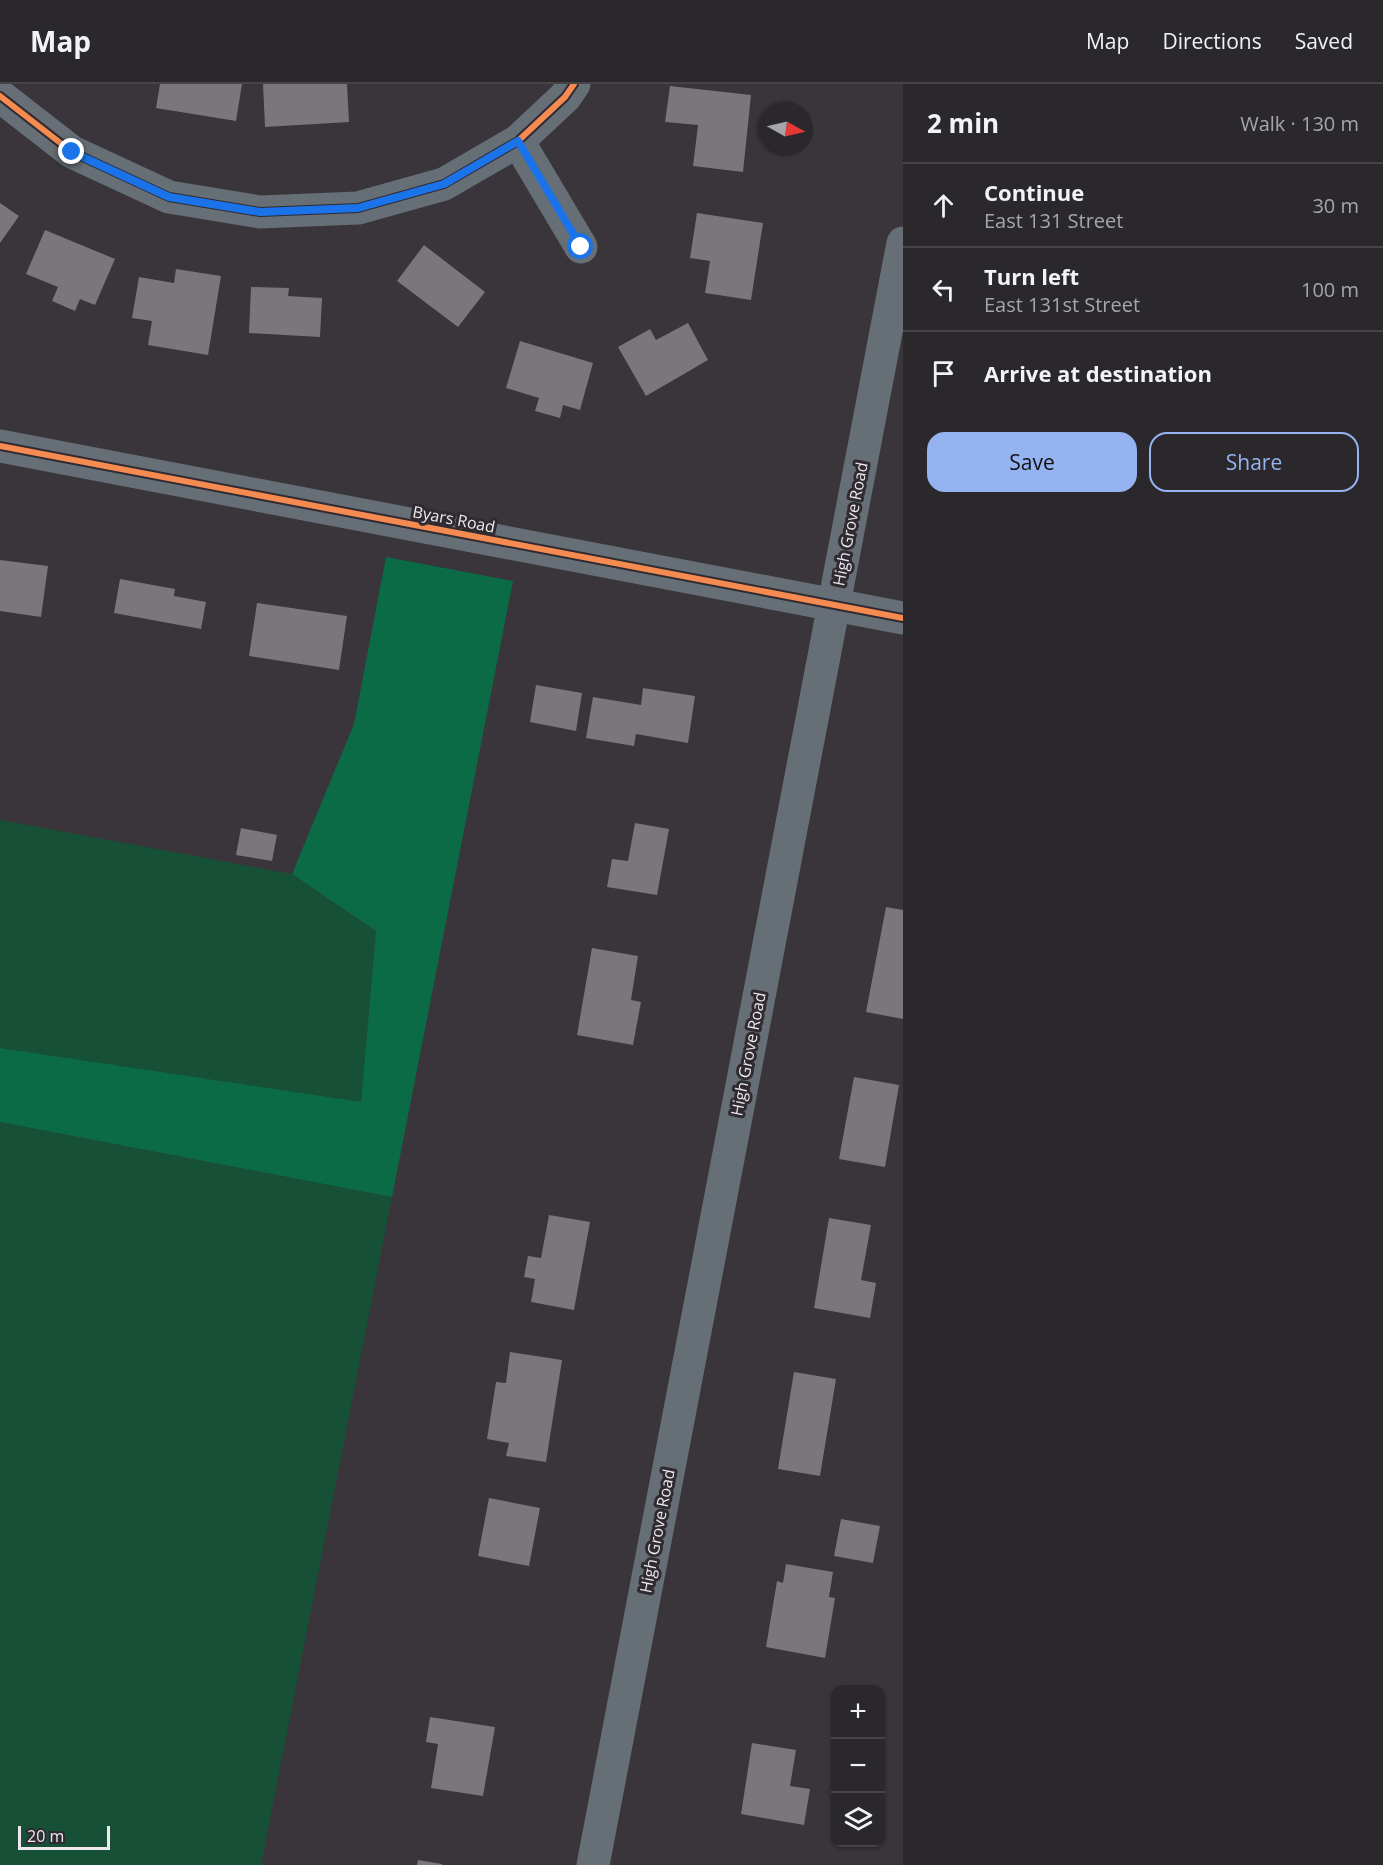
<!DOCTYPE html>
<html lang="en">
<head>
<meta charset="utf-8">
<style>
  :root { --surface:#2b282c; --page:#333034; --text:#f1f3f6; --muted:#a6a6a9; --line:#474448; --accent:#95b2f1 }
  body { margin:0; font-family:"Open Sans",sans-serif; background:var(--page); color:var(--text) }
  .controls { position:absolute; right:18px; bottom:18px; display:grid; overflow:hidden; border-radius:12px; box-shadow:0 2px 4px #0004 }
  .controls button { width:54px; height:54px; display:grid; place-items:center; padding:0; border:0; border-bottom:2px solid var(--line); background:var(--surface); color:var(--text); font:30px sans-serif }
  .compass { position:absolute; left:759px; top:18px; width:54px; height:54px; border-radius:50%; background:var(--surface); box-shadow:0 2px 4px #0004; rotate:98deg }
  .scale { position:absolute; left:18px; bottom:15px; width:92px; box-sizing:border-box; padding-left:6px; border:3px solid #ede9ee; border-top:0; font-size:16px; line-height:21px; white-space:nowrap; color:#ede9ee; -webkit-text-stroke:4px #302a31; paint-order:stroke }
  .stop { position:absolute; width:18px; height:18px; margin:-14px; border:4px solid #1a73e8; border-radius:50%; background:#fff }
  .stop.end { background:#1a73e8; border-color:#fff; box-shadow:0 2px 6px #0008 }
  .list { margin:0; padding:0; list-style:none }
  h2 { display:flex; justify-content:space-between; align-items:center; height:78px; margin:0; padding:0 24px; font-size:26px }
  h2 small { font-size:20px; font-weight:400; color:var(--muted) }
  .list li { display:grid; grid-template-columns:39px 1fr auto; gap:18px; align-items:center; box-sizing:border-box; height:84px; padding:0 24px; border-top:2px solid var(--line) }
  .list b { display:block; font-size:22px; white-space:nowrap }
  .list p { margin:0; font-size:20px; white-space:nowrap; color:var(--muted) }
  .list em { font-size:20px; font-style:normal; color:var(--muted) }
  .actions { display:flex; gap:12px; padding:18px 24px }
  .actions a { flex:1; padding:14px 0; border:2px solid var(--accent); border-radius:18px; text-align:center; font-size:21px; color:var(--accent) }
  .actions .main { background:var(--accent); color:#111 }
  .icon { flex:none; width:33px; height:33px; fill:none; stroke:currentColor; stroke-width:2; stroke-linecap:round; stroke-linejoin:round }
  .map { position:relative; flex:none; width:903px; height:1781px; overflow:hidden }
  header { display:flex; align-items:center; gap:36px; box-sizing:border-box; height:84px; padding:0 30px; background:var(--surface); border-bottom:2px solid var(--line) }
  header strong { font-size:28px }
  nav { display:flex; gap:33px; margin-inline-start:auto; font-size:21px }
  main { display:flex }
  aside { flex:1; background:var(--surface) }
  .map>svg:first-child { display:block }
  .green { fill:#165037 }
  .forest { fill:#0c6b47 }
  .building { fill:#79777b }
  .lines { fill:none; stroke-linecap:round; stroke-linejoin:round }
  .minor { stroke:#666e76; stroke-width:33 }
  .major { stroke:#666e76; stroke-width:33 }
  .cycleway-casing { stroke:#302a31; stroke-width:10 }
  .cycleway { stroke:#f68b52; stroke-width:6 }
  .route { stroke:#1a73e8; stroke-width:8 }
  .labels { text-anchor:middle; stroke-width:6; stroke-linejoin:round; paint-order:stroke }
  .street-label { font-size:16px; fill:#ede9ee; stroke:#302a31 }
</style>
</head>
<body>
<header>
<strong>Map</strong>
<nav><a>Map</a><a>Directions</a><a>Saved</a></nav>
</header>
<main>
<div class="map">
<svg width="903" height="1781" viewBox="0 0 903 1781">
  <rect width="100%" height="100%" fill="#39353a"/>
  <!-- green -->
  <path class="green" d="M0 736 292 790 376 847 361 1019 0 964Z
    M0 1038 392 1113 261 1781H0Z"/>
  <!-- forest -->
  <path class="forest" d="M386 473 513 497 392 1113 0 1038V964L361 1018 376 847 292 790 354 640Z"/>
  <!-- building -->
  <path class="building" d="M160 0H242L236 37 156 24Z
    M263 0H347L349 38 265 43Z
    M670 2 751 11 743 88 693 82 698 41 665 38Z
    M0 119 19 132 0 159Z
    M697 129 763 139 751 216 705 209 710 177 690 174Z
    M45 146 115 175 95 221 80 215 75 227 52 217 58 203 26 190Z
    M424 161 485 208 458 243 397 197Z
    M176 185 221 192 208 271 148 261 152 237 132 234 139 193 174 199Z
    M251 203 289 204 288 212 322 214 320 253 249 249Z
    M688 239 708 276 646 312 618 263 650 245 656 256Z
    M520 257 593 279 580 326 563 321 560 334 535 327 539 314 506 304Z
    M0 476 48 482 41 533 0 527Z
    M120 495 175 505 174 512 206 518 201 545 114 529Z
    M257 519 347 532 339 586 249 572Z
    M536 601 582 609 576 647 530 638Z
    M643 604 695 612 688 659 636 650 634 662 586 654 593 613 641 621Z
    M635 739 669 745 657 811 607 803 612 775 628 777Z
    M241 744 277 751 272 777 236 771Z
    M886 823 903 826V935L866 928Z
    M592 864 638 872 631 916 641 918 633 961 577 951Z
    M854 993 899 1001 885 1083 839 1075Z
    M549 1131 590 1138 574 1226 531 1218 535 1195 524 1193 528 1172 541 1174Z
    M829 1134 871 1141 861 1196 876 1199 870 1234 814 1224Z
    M510 1268 562 1276 546 1378 506 1372 509 1359 487 1355 496 1298 506 1299Z
    M794 1288 836 1295 820 1392 778 1385Z
    M489 1414 540 1424 529 1482 478 1472Z
    M841 1435 880 1442 873 1479 834 1472Z
    M786 1480 833 1488 829 1513 835 1514 825 1574 766 1563 777 1497 783 1499Z
    M430 1633 495 1643 483 1712 431 1704 438 1660 426 1658Z
    M752 1659 796 1666 790 1702 810 1705 804 1741 741 1730Z
    M418 1776 442 1780V1781H417Z"/>
  <g class="lines">
    <!-- minor -->
    <path class="minor" d="M0 12 72 68 169 113 260 128 358 124 444 100 518 57 565 13 574 0
      M518 57 581 163
      M0 362 903 534"/>
    <!-- major -->
    <path class="major" d="M593 1781 903 159"/>
    <!-- cycleway casing -->
    <g class="cycleway-casing">
      <path id="cycleway" d="M0 12 72 68 169 113 260 128 358 124 444 100 518 57 565 13 574 0
        M0 362 903 534"/>
    </g>
    <!-- cycleway -->
    <use href="#cycleway" class="cycleway"/>
  </g>
  <g class="lines">
    <!-- route -->
    <path class="route" d="M72 68 169 113 260 128 358 124 444 100 518 57 581 163"/>
  </g>
  <g class="labels">
    <!-- street labels -->
    <g class="street-label">
      <text transform="translate(454 435) rotate(11)" y="6">Byars Road</text>
      <text transform="translate(850 440) rotate(-79)" y="6">High Grove Road</text>
      <text transform="translate(748 970) rotate(-79)" y="6">High Grove Road</text>
      <text transform="translate(657 1447) rotate(-79)" y="6">High Grove Road</text>
    </g>
  </g>
</svg>
<div class="controls">
<button>+</button>
<button>−</button>
<button><svg class="icon" aria-label="layers" viewBox="0 0 24 24"><path d="M12 4l9 5-9 5-9-5zM3 14l9 5 9-5"/></svg></button>
</div>
<svg class="compass" viewBox="-18 -18 36 36"><path d="M0-13l5 13h-10z" fill="#e53935"/><path d="M0 13l5-13h-10z" fill="#a6a6a9"/></svg>
<div class="scale">20 m</div>
<div class="stop" style="left:581px;top:163px"></div>
<div class="stop end" style="left:72px;top:68px"></div>
</div>
<aside>
<h2>2 min<small>Walk · 130 m</small></h2>
<ul class="list">
<li><svg class="icon" aria-label="ahead" viewBox="0 0 24 24"><path d="M12 20V5M6 11l6-6 6 6"/></svg><div><b>Continue</b><p>East 131 Street</p></div><em>30 m</em></li>
<li><svg class="icon" aria-label="left" viewBox="0 0 24 24"><path d="M17 20v-9H6M10 6l-5 5 5 5"/></svg><div><b>Turn left</b><p>East 131st Street</p></div><em>100 m</em></li>
<li><svg class="icon" aria-label="arrive" viewBox="0 0 24 24"><path d="M6 21V4h12l-3 4 3 4H6"/></svg><div><b>Arrive at destination</b></div></li>
</ul>
<div class="actions"><a class="main">Save</a><a>Share</a></div>
</aside>
</main>
</body>
</html>
